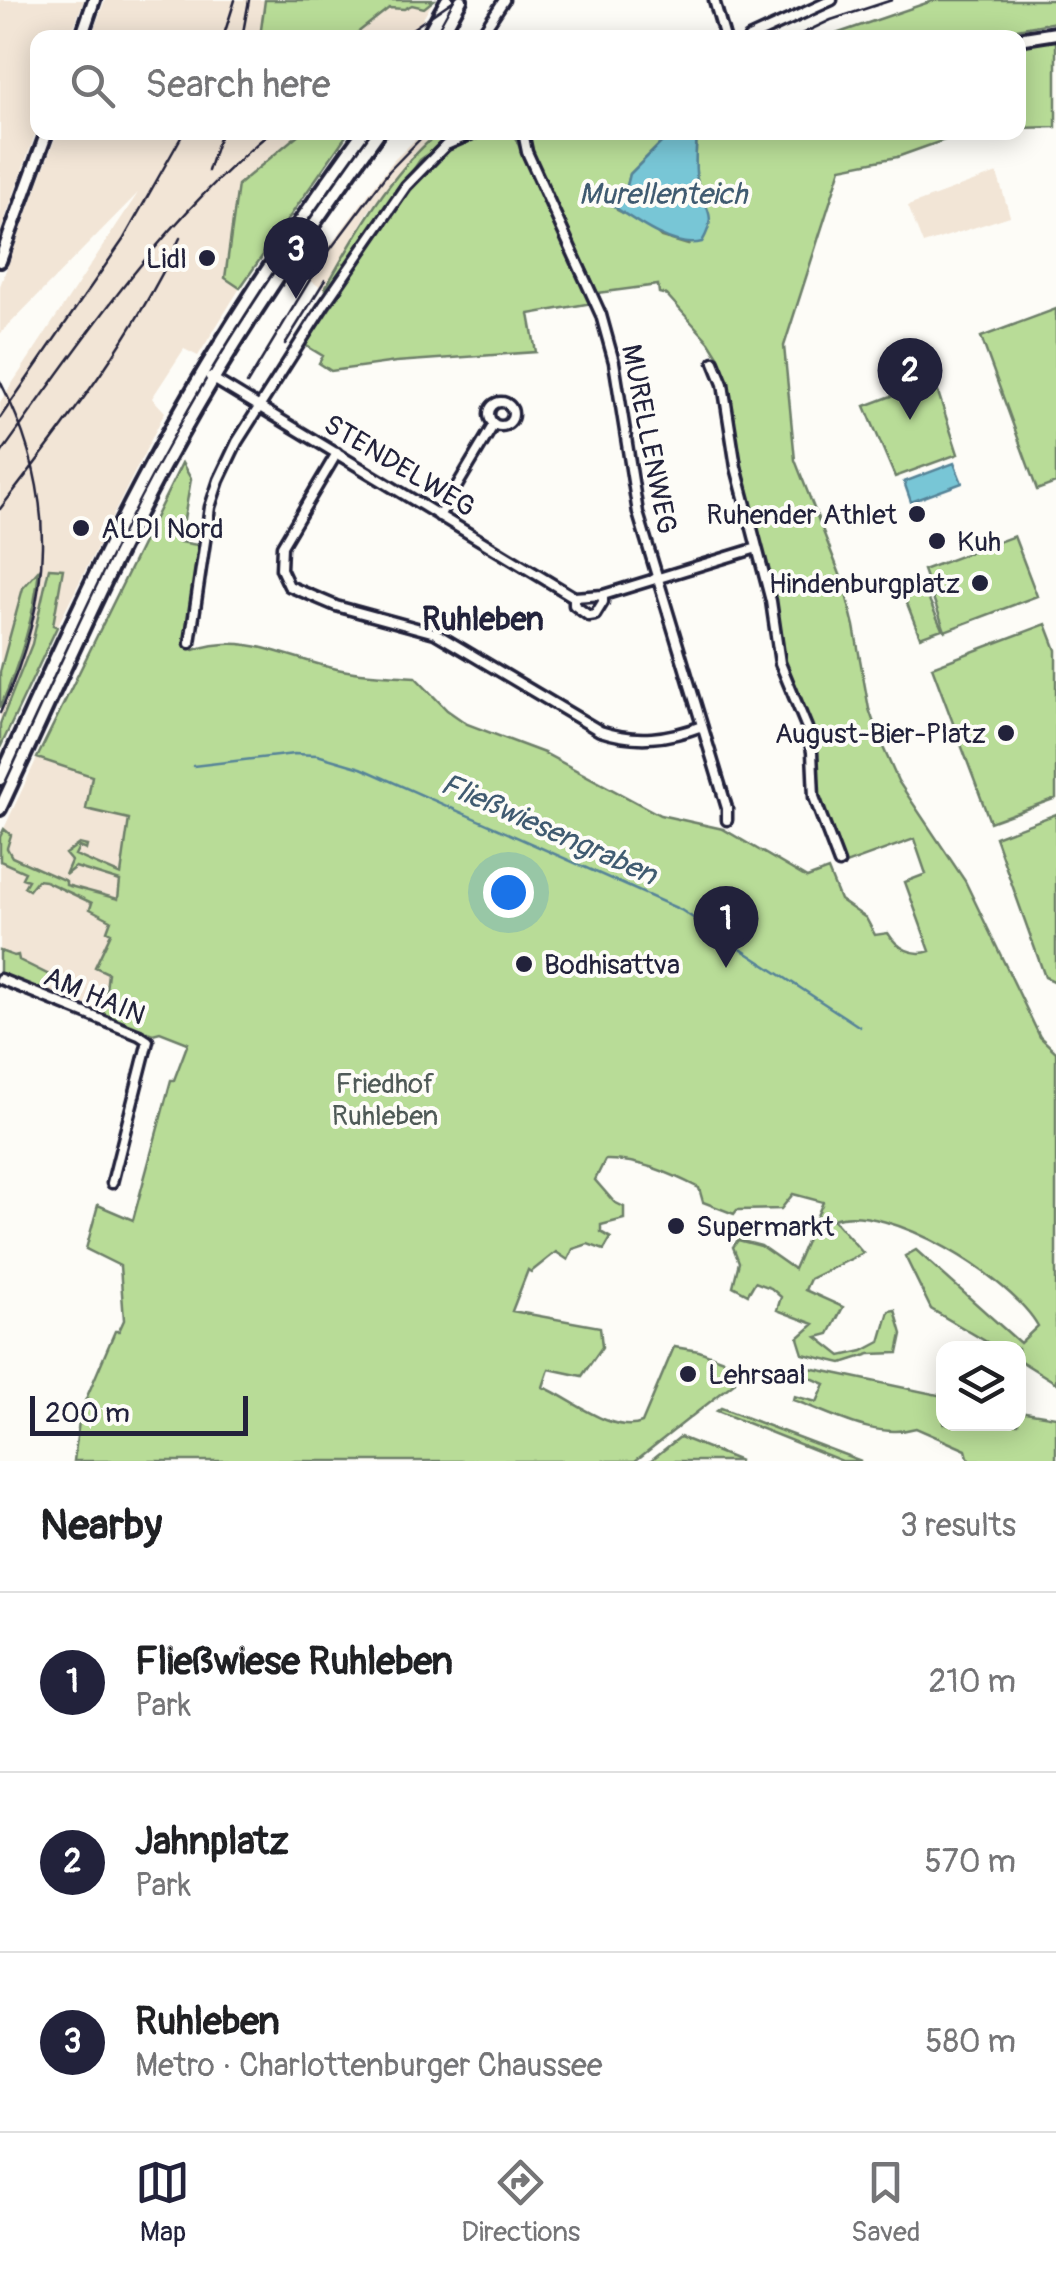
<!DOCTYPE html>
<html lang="en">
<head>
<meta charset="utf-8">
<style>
  :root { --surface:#fff; --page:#f2f2f2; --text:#202124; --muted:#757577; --line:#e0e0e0; --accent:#22223b }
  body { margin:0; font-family:Pangolin,sans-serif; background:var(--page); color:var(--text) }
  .controls { position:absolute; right:30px; bottom:30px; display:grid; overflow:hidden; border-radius:20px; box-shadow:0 5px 25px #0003 }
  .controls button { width:90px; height:90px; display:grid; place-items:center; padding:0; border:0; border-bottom:2px solid var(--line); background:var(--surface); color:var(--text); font:50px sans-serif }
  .scale { position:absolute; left:30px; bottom:25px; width:218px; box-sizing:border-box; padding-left:10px; border:5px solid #22223b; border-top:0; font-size:28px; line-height:35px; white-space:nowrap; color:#22223b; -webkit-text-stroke:8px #fdfcf7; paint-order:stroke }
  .you { position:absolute; left:508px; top:892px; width:35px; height:35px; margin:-25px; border:8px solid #fff; border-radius:50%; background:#1a73e8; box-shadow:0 0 0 15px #1a73e833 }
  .badge { display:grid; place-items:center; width:65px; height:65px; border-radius:50%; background:var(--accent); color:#fff; font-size:32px; font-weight:700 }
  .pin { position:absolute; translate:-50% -82px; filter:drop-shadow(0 2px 5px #0008) }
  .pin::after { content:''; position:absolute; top:52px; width:35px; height:30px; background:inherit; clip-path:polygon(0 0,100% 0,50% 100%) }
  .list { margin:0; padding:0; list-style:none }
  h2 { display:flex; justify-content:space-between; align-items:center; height:130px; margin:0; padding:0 40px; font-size:42px }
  h2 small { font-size:32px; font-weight:400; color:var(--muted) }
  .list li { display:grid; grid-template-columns:65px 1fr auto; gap:30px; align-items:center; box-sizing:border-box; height:180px; padding:0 40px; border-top:2px solid var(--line) }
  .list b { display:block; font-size:38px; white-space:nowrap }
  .list p { margin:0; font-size:32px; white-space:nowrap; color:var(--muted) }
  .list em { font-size:32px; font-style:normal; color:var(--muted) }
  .icon { flex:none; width:55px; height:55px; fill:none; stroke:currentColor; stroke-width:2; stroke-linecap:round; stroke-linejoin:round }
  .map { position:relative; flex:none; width:1056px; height:1461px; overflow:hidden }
  .search { position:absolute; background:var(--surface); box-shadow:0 5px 25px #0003; left:30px; right:30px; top:30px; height:110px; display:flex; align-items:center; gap:25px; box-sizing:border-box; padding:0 35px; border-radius:20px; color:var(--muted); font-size:38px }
  .sheet { height:670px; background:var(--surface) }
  nav { display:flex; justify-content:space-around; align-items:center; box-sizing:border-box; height:140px; border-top:2px solid var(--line); background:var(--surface); font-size:28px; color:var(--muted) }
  nav a { display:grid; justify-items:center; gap:5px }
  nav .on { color:var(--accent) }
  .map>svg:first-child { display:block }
  .built { fill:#f2e5d6 }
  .green { fill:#b8dc97; stroke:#6d7f69; stroke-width:2.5 }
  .water { fill:#78c6d6; stroke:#568498; stroke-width:2.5 }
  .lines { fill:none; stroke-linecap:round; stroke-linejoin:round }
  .stream { stroke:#568498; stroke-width:2.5 }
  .street-casing { stroke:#22223b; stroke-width:15 }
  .secondary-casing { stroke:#22223b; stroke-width:18 }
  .street { stroke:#fdfcf7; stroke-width:8 }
  .secondary { stroke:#fdfcf7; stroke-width:10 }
  .rail { stroke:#22223b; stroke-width:2.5 }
  .poi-dot { fill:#22223b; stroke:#fdfcf7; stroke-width:4 }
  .labels { text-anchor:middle; stroke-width:8; stroke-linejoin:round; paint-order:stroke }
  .poi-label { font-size:28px; fill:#22223b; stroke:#fdfcf7; text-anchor:start }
  .street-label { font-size:28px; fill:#22223b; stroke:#fdfcf7 }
  .park-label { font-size:28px; fill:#4f5a57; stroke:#fdfcf7 }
  .water-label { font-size:30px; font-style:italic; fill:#405b71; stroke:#fdfcf7 }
  .quarter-label { font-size:32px; font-weight:bold; fill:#22223b; stroke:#fdfcf7 }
</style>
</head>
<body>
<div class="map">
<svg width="1056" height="1461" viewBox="0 0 1056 1461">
  <rect width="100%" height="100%" fill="#fdfcf7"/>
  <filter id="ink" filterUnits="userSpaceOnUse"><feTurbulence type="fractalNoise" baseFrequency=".01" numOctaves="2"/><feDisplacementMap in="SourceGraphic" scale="20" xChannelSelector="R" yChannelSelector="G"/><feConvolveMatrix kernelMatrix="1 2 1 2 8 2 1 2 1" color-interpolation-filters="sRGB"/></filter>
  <g filter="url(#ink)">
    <!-- built -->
    <path class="built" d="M0 0H84L70 37 38 38 37 129 0 233Z
      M105 0H265L260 37H91Z
      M434 0 412 37 352 38 389 8 431 4Z
      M57 133H300L238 185 225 278 240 288 198 356 184 349 152 398 165 412 57 627 53 625 63 569 46 574 32 644 0 724V708L20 659 32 614 38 572 23 588 0 672V402L138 193 0 334V286Z
      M422 133H438L416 152 368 212 324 290 303 275 326 251 393 161Z
      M997 173 1010 216 923 244 908 206Z
      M37 758 92 776 129 819 103 1017 0 976V837Z"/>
    <!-- green -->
    <path class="green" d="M265 0H434L424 8 412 5 404 9 389 8 352 37H260Z
      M935 0H1056V22L1011 30 827 37Z
      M1056 38V127L1019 128 1018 44Z
      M300 133H348L240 288 225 278 238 185Z
      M438 133H458L420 160 346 270 327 290 325 289C357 232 388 176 438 133Z
      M496 133H513L592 303 529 314 536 352 396 362 331 371 319 363 323 356 305 345 416 181 449 148Z
      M528 133H671L630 174 627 186 615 196 617 210 652 228 661 237 688 245 707 201C691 181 696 156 697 133H964L897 157 841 168 784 346 795 460 843 582 854 626 869 709 879 738 898 781 965 881 1040 1037 1056 1052V1383L1019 1360 1018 1348H997L931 1309 905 1256 916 1250 1020 1343 1038 1326C1012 1279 888 1201 833 1219L863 1253 810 1279 805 1290 843 1307 829 1334 817 1337 841 1356 863 1351 880 1342 889 1311 895 1310 902 1334 898 1353 870 1354 842 1363 803 1354 798 1338 814 1324 777 1310 781 1297 771 1288 755 1282 748 1294 733 1286 739 1262 733 1247 738 1240 761 1246 794 1269 823 1202 793 1194 781 1209 737 1210 734 1214 703 1202 699 1188C670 1173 638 1159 605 1160L595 1180 614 1202 624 1207V1219L601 1225V1232L611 1238 604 1250 588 1244 573 1249 568 1260 556 1252 531 1272 528 1270 512 1311 600 1327 602 1347 582 1376 549 1369 543 1387C569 1397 612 1435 642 1423L674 1347 699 1351 742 1367 734 1383 635 1461H74L80 1413 115 1331H119L124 1320 120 1266 86 1249 98 1205 133 1220 171 1080H174L188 1043 160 1032 153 1034 103 1017 108 973 95 967 111 933 107 931 111 920 90 909 92 903 45 881 37 880 29 890 24 887 28 880 22 878 25 872 0 861V837L4 829 11 835 7 848 12 857 66 881V885L118 899 120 881 75 867 65 875 71 861 65 854 79 844 87 846 86 850 79 847 75 855 121 875 129 819 86 809 92 776 37 758 182 463 191 479 180 542 203 546 189 646 194 650C247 632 286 658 337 669 362 675 389 675 415 677L447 710 467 724 544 753 660 815 723 829 807 878 828 870 840 900 866 918 875 935 888 933C897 948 913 957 930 951L905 882 926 874 914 839 840 866 817 792 813 735 783 656 719 358 709 342 667 295 659 293 658 285 598 293 536 161Z
      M1056 309V483L1037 490 981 337Z
      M934 380 958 454 895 477 865 406Z
      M205 383 79 631H76L109 556 201 384Z
      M1014 536 1037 596 945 631 923 570Z
      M49 568 63 569 53 625 57 627 0 748V724L32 644Z
      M39 570C34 618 20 663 0 708V672L23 588Z
      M923 586 942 629 920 637 903 593Z
      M1046 624 1056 650V798L990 822 932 667Z
      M1056 814V982L1045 977 995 837Z
      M0 951 14 956 18 955 19 960 51 976 45 994 0 976Z
      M810 1368 943 1396 944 1424H1018L1019 1411 1056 1417V1461H969L966 1450 916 1428C875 1440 831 1413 793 1400L794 1396 817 1402 825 1384 797 1372Z
      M721 1408 861 1461H842L717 1411Z
      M680 1437 740 1461H650Z"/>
    <!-- water -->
    <path class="water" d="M671 133H697C696 150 694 164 697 181 702 207 720 212 702 242 675 250 635 221 613 206L615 196 627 186 630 174Z
      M954 463 962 483 911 502 904 482Z"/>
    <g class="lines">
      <!-- stream -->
      <path class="stream" d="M193 766 294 754 317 755 361 768 681 910 860 1027"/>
      <!-- street casing -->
      <g class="street-casing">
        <path id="street" d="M714 0 725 38
          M479 38 504 0
          M749 38 832 0
          M523 132 527 152 601 315 614 362 638 513 727 808V820
          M714 362 723 384 736 467 771 601 780 663 807 728 812 752 814 797 839 863
          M210 377 574 597 603 595 757 548
          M489 414a12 12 0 1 1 24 0a12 12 0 1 1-24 0Z
          M337 453 282 546 281 569 289 586 336 606 435 633 600 731C636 743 668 739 702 726
          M439 516 494 424
          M574 597V605L589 616 595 615 603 602V595
          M190 643 210 507 219 480 237 442 324 305 406 186 446 145 476 132
          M0 979 139 1035 148 1041 112 1183"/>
      </g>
      <!-- secondary casing -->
      <g class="secondary-casing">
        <path id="secondary" d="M81 38 94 0
          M426 38 447 0
          M440 38 461 0
          M1018 39 1056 33
          M0 261 47 132
          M0 779C52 666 102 553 162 444 221 335 290 233 363 132
          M0 809C58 685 112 558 179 439 238 332 308 231 379 132"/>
      </g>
      <!-- street -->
      <use href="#street" class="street"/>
      <!-- secondary -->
      <use href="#secondary" class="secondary"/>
      <!-- rail -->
      <path class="rail" d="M223 38 235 0
        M242 38 249 0
        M399 38 454 0
        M793 38 831 20 892 0
        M208 171 221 132
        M285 344 325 280
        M0 381C59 495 53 598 0 713
        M247 384 320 263 389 171 427 132
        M0 418 123 240 184 132
        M0 455C81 342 162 221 271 132
        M0 509C67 422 133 338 180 238"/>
    </g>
  </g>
  <!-- markers -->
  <g class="poi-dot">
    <circle cx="207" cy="258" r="10"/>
    <circle cx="917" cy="514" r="10"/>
    <circle cx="81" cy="528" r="10"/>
    <circle cx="937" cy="541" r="10"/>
    <circle cx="980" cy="583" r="10"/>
    <circle cx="1006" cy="733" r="10"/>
    <circle cx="524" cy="964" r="10"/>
    <circle cx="676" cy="1226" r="10"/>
    <circle cx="688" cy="1374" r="10"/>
  </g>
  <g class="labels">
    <!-- poi labels -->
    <g class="poi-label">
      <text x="187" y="268" text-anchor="end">Lidl</text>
      <text x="897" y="524" text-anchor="end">Ruhender Athlet</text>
      <text x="101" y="538">ALDI Nord</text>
      <text x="957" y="551">Kuh</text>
      <text x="960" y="593" text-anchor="end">Hindenburgplatz</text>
      <text x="986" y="743" text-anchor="end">August-Bier-Platz</text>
      <text x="544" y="974">Bodhisattva</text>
      <text x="696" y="1236">Supermarkt</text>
      <text x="708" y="1384">Lehrsaal</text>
    </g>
    <!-- street labels -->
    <g class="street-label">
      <text transform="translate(650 439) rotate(79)" y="10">MURELLENWEG</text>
      <text transform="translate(400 465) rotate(31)" y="10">STENDELWEG</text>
      <text transform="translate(95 995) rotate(23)" y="10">AM HAIN</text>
    </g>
    <!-- park labels -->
    <g class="park-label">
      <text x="385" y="1093">Friedhof<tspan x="385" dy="32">Ruhleben</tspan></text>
    </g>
    <!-- water labels -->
    <g class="water-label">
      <text x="663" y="204">Murellenteich</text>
      <text transform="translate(549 829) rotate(24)" y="10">Fließwiesengraben</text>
    </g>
    <!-- quarter labels -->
    <g class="quarter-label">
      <text x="483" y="630">Ruhleben</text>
    </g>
  </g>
</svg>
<div class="controls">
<button><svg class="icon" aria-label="layers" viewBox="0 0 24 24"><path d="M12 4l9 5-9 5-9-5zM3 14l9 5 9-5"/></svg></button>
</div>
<div class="scale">200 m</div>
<div class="you"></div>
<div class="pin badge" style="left:726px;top:968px">1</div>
<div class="pin badge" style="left:910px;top:420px">2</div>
<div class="pin badge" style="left:296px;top:299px">3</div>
<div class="search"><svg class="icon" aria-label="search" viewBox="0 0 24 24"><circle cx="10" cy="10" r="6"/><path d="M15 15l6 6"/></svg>Search here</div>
</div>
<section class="sheet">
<h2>Nearby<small>3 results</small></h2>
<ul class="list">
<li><span class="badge">1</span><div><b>Fließwiese Ruhleben</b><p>Park</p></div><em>210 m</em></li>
<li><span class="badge">2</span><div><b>Jahnplatz</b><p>Park</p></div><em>570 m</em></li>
<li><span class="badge">3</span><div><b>Ruhleben</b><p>Metro · Charlottenburger Chaussee</p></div><em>580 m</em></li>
</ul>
</section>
<nav>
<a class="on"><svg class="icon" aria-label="map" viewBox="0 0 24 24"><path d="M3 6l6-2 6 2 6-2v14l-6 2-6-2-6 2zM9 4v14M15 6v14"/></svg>Map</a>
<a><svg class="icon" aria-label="directions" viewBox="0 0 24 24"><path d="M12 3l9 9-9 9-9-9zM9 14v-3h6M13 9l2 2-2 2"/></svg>Directions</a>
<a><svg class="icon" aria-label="saved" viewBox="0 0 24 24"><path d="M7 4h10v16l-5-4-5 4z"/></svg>Saved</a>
</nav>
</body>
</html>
